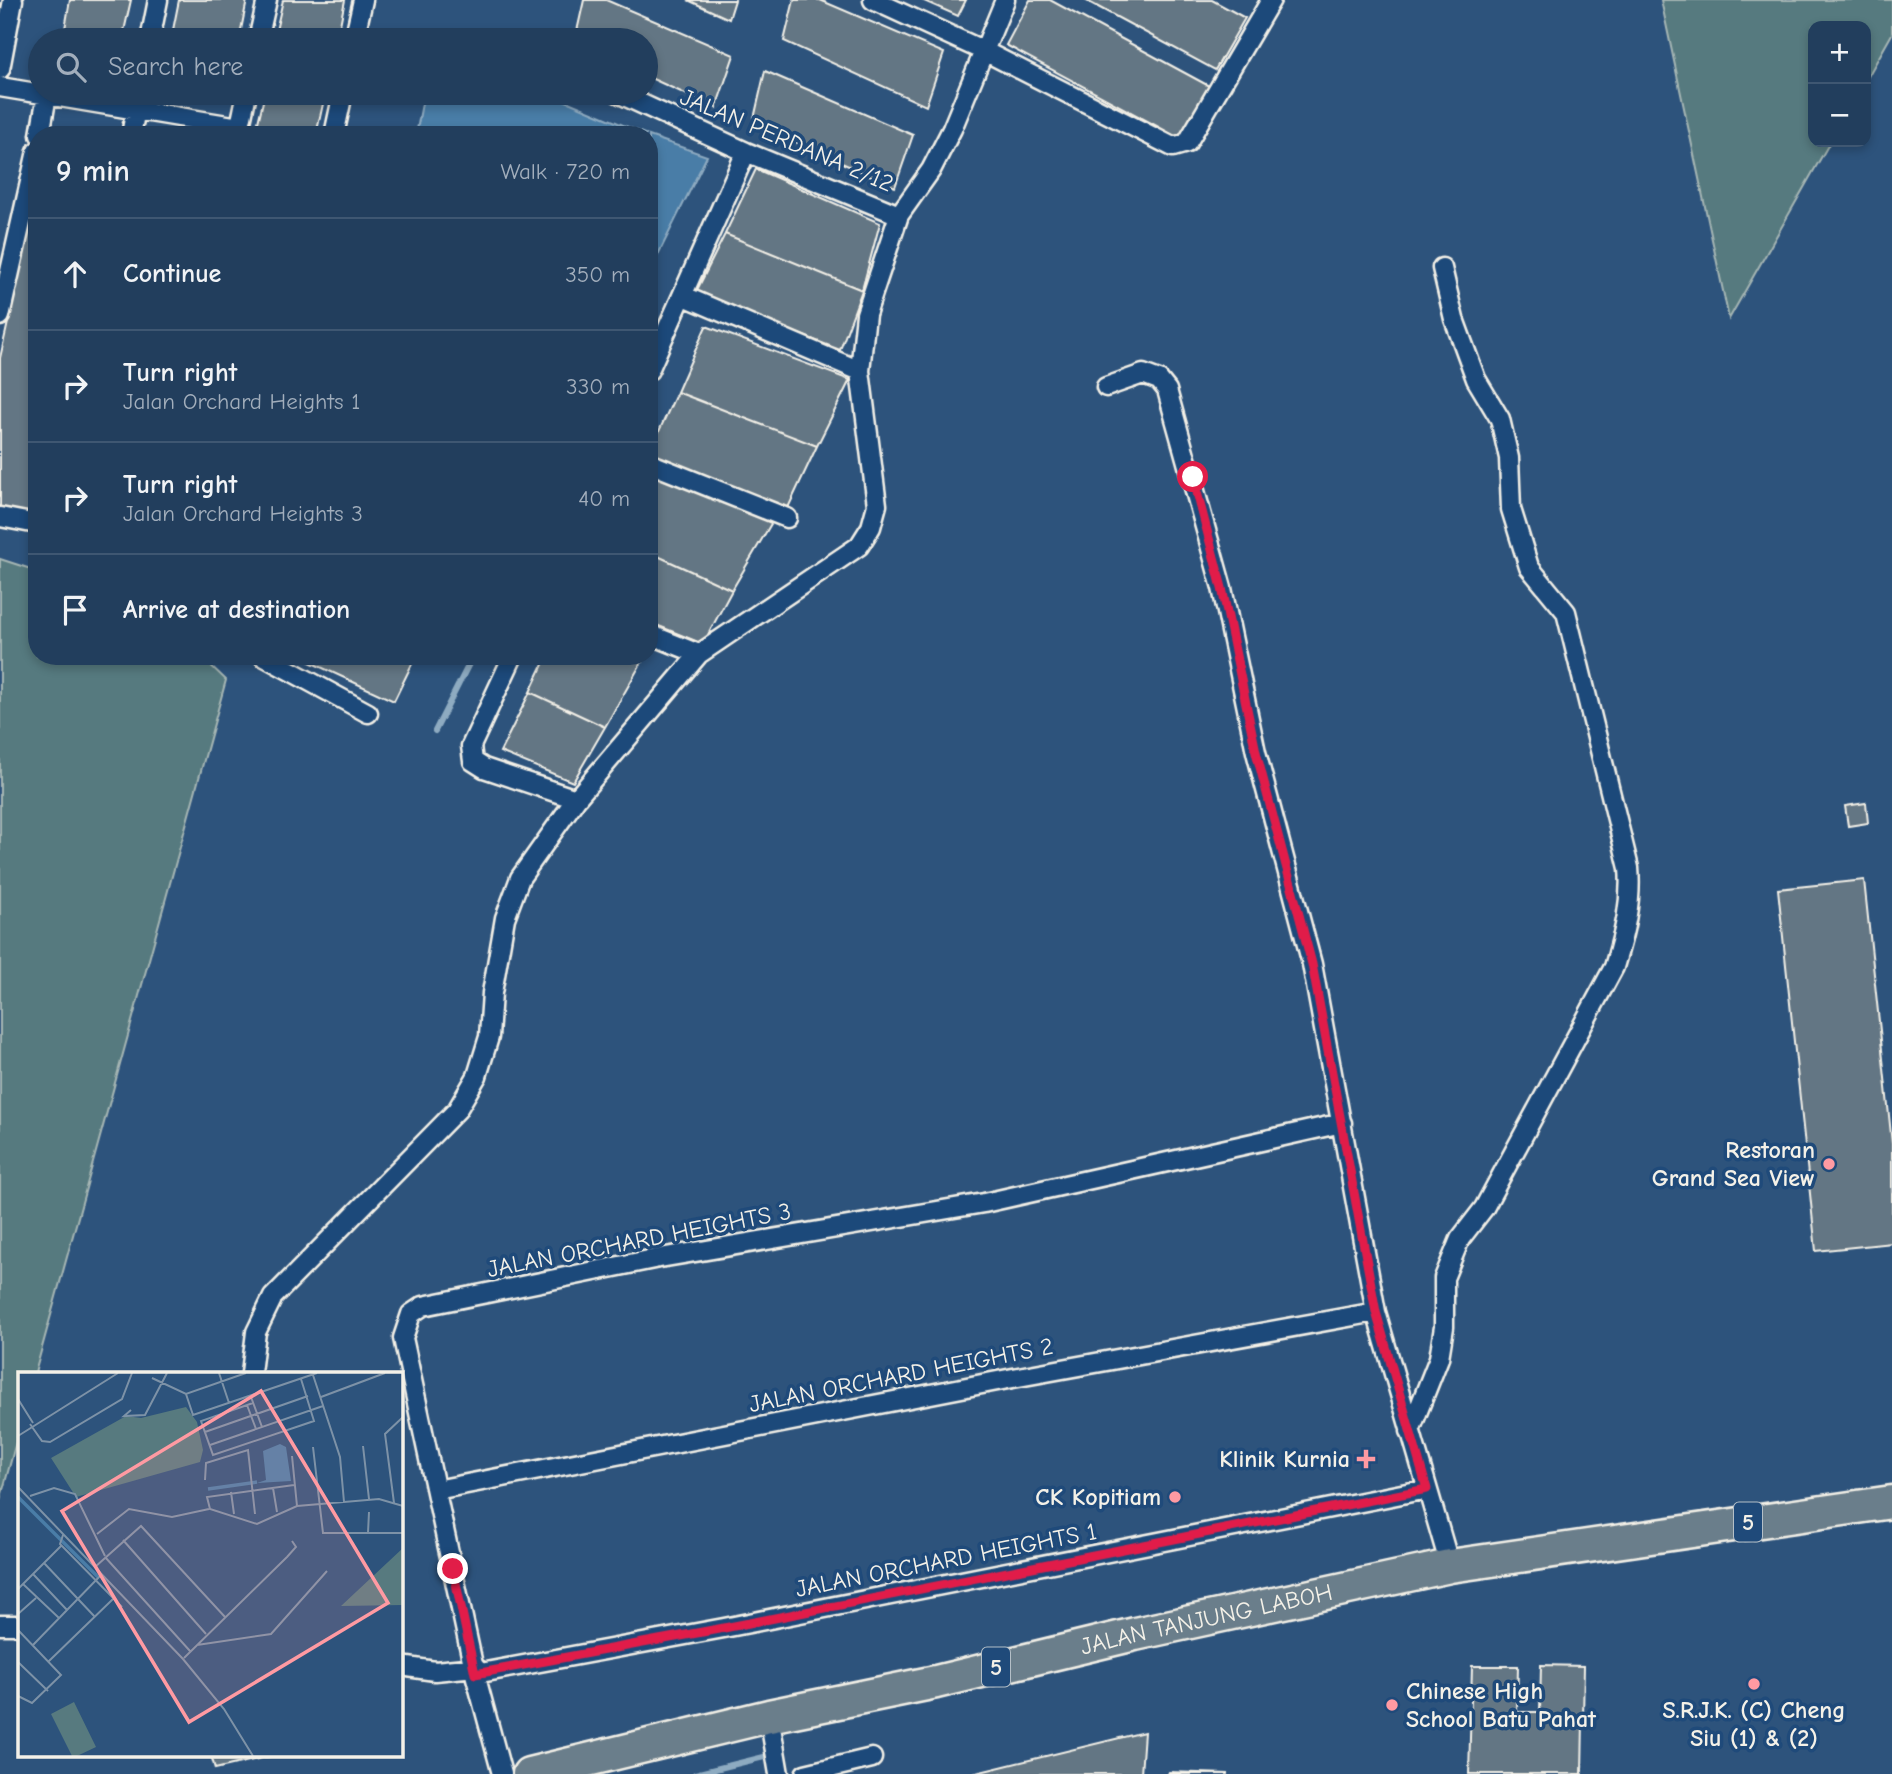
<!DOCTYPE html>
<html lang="en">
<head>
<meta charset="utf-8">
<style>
  :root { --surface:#223e5d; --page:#2e4966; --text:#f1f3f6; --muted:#a2aebc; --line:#3f5772 }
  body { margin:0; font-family:"Comic Neue",sans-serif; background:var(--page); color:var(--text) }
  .controls { position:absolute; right:21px; top:21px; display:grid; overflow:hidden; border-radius:14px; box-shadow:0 4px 10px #0003 }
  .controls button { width:63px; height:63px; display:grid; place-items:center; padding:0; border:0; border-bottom:2px solid var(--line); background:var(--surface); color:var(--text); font:35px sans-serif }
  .stop { position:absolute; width:21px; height:21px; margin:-16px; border:5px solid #e11d48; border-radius:50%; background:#fff }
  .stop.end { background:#e11d48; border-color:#fff; box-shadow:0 2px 7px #0008 }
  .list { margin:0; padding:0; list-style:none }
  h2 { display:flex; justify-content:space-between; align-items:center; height:91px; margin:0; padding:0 28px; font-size:30px }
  h2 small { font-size:23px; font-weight:400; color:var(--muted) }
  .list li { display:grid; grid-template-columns:46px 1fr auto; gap:21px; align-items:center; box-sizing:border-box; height:112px; padding:0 28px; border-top:2px solid var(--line) }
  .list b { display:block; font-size:26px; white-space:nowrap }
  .list p { margin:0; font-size:23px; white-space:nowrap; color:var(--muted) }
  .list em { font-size:23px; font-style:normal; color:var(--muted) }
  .icon { flex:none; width:38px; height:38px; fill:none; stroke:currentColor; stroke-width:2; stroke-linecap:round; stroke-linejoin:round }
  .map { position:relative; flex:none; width:1892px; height:1774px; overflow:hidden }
  .search { position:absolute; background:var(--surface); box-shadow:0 4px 10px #0003; left:28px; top:28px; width:630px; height:77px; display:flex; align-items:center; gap:18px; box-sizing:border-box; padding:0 24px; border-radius:38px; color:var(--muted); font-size:26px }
  .panel { position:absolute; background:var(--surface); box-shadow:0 4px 10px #0003; left:28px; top:126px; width:630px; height:539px; border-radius:28px }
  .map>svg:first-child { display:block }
  .green { fill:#577a7f; stroke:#a6b6b4; stroke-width:2 }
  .water { fill:#4a7da7; stroke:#8eabc1; stroke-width:2 }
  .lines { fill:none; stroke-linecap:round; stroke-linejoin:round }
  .stream { stroke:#8eabc1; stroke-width:6 }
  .building { fill:#647684; stroke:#f4f1e8; stroke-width:2 }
  .street-casing { stroke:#f4f1e8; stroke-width:23 }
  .highway-casing { stroke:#f4f1e8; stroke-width:37 }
  .street { stroke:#1f4a7a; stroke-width:18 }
  .highway { stroke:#6b7e8b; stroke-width:32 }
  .route { stroke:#e11d48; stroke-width:9 }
  .poi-dot { fill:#ff9aa2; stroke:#1f4a7a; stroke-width:2.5 }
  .labels { text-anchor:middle; stroke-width:7; stroke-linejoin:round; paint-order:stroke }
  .shield { fill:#1f4a7a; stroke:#b4bfc7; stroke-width:2 }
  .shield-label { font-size:23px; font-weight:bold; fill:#f4f1e8 }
  .street-label { font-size:24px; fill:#f4f1e8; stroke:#1f4a7a }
  .poi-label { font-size:24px; font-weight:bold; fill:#f4f1e8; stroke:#1f4a7a; text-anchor:end }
  .inset-river { fill:none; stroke:#4a7da7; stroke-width:3.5 }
  .inset-road { fill:none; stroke:#7d92a7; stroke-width:2 }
  .view { fill:#ff9aa2; fill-opacity:0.15; stroke:#ff9aa2; stroke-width:3.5 }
  .inset-edge { fill:none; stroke:#f4f1e8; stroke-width:3.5 }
</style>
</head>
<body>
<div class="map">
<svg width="1892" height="1774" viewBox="0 0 1892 1774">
  <rect width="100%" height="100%" fill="#2d537c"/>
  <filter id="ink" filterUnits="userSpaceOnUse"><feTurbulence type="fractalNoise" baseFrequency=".0143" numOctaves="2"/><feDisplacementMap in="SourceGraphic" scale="14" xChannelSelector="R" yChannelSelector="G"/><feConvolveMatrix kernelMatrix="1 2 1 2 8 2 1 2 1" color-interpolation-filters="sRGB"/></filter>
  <g filter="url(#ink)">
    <!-- green -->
    <path class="green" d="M1661 0H1892V34L1866 80V26H1813V142H1830L1729 319Z
      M0 559 37 571V656H201L226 680 35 1373H19V1431L0 1501Z"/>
    <!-- water -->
    <path class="water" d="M424 93H547L647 135H416Z
      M649 136 707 156 649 273Z"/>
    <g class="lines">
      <!-- stream -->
      <path class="stream" d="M435 731 473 656
        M695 1774 764 1757"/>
    </g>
    <!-- building -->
    <path class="building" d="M70 0H131L122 40H63Z
      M179 0H247L239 40H171Z
      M283 0H345L337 40 275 35Z
      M584 0H606L734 55 716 108 646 76V40H575Z
      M688 0H735L729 19Z
      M794 0H820L944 53 926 106 784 41Z
      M922 0H966L958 16Z
      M1030 0H1050L1209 86 1179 138 1006 45Z
      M1085 0H1212L1245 18 1215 70Z
      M765 71 913 135 895 187 753 123Z
      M265 93 325 95 316 135H255Z
      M756 169 880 223 862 290 725 234Z
      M37 193V515L0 507V358Z
      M725 234 862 290 840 350 695 294Z
      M706 326 850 380 817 446 677 392Z
      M677 392 817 446 787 510 649 453Z
      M649 472 772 522 732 590 649 552Z
      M649 552 732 590 703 644 649 622Z
      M297 656H401L413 662 394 701Z
      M547 656H634L643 660 605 727 530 692Z
      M530 692 605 727 573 782 500 752Z
      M1866 803 1868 823 1848 826 1845 806Z
      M1864 880 1892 1144V1243L1816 1251 1778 889Z
      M1541 1665 1584 1666 1582 1774H1469L1472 1666H1518L1517 1712H1540Z
      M1144 1732 1141 1774H972Z
      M211 1755H275L215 1769Z
      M1169 1772 1228 1774H1168Z"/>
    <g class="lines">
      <!-- street casing -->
      <g class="street-casing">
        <path id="street" d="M873 0 984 51 1173 147 1187 143 1271 0
          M150 40 158 0
          M258 40 267 0
          M354 40 363 0
          M0 69 13 0
          M0 87 239 127
          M618 93 746 152 899 215
          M40 135 47 95
          M131 135 139 93
          M238 135 247 93
          M334 135 343 93
          M684 296 860 371
          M0 316 37 151
          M649 370 746 152
          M1106 387 1143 374 1159 380 1167 390 1222 588 1256 752 1312 964 1376 1312 1450 1566
          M649 463 787 518
          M0 517 37 524
          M649 634 699 654
          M263 656 368 713
          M513 656 471 746 473 761 484 768 576 799 699 654 859 546 871 527 877 505 860 371 866 314 899 215 931 170 952 129 1005 0
          M251 1373 256 1332 273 1297 457 1110 477 1076 489 1037 492 993 505 918 520 878 576 799
          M1410 1431 1439 1358 1444 1327V1278L1460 1239 1484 1208 1614 967C1624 934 1632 903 1629 868L1566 612 1529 567 1511 509 1509 458 1500 419 1476 379 1454 319 1442 268
          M436 1490 1013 1378 1376 1312
          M0 1625H19
          M401 1666 435 1671 475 1667
          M475 1674 724 1628 1427 1489
          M769 1716 779 1774
          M502 1774 475 1674 403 1338 411 1314 423 1306 654 1259 984 1203 1342 1123
          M805 1774 872 1758"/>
      </g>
      <!-- highway casing -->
      <g class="highway-casing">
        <g id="highway">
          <path id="s1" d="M529 1774 769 1716 936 1682 1135 1634 1450 1566 1892 1502"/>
        </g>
      </g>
      <!-- street -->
      <use href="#street" class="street"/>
      <!-- highway -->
      <use href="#highway" class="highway"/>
    </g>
  </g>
  <g class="lines" filter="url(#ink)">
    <!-- route -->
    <path class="route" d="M453 1569 475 1674 724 1628 1427 1489 1376 1312 1312 964 1256 752 1222 588 1193 477"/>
  </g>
  <!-- markers -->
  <g class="poi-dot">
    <circle cx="1829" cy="1164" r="7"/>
    <path d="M1362.5 1448.5h7v7h7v7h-7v7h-7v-7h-7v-7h7z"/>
    <circle cx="1175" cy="1497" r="7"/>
    <circle cx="1754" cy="1684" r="7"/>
    <circle cx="1392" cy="1705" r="7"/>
  </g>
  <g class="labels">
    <!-- shield labels -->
    <g class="shield">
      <rect x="1734" y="1502.5" width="28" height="39" rx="5"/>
      <rect x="982" y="1647.5" width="28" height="39" rx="5"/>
    </g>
    <g class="shield-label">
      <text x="1748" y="1530">5</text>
      <text x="996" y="1675">5</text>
    </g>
    <!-- street labels -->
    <g class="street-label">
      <text transform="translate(787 140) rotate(23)" y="8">JALAN PERDANA 2/12</text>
      <text transform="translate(639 1240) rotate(-11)" y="8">JALAN ORCHARD HEIGHTS 3</text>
      <text transform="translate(901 1375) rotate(-11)" y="8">JALAN ORCHARD HEIGHTS 2</text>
      <text transform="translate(946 1560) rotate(-11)" y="8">JALAN ORCHARD HEIGHTS 1</text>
      <text dy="8" stroke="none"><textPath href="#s1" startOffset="695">JALAN TANJUNG LABOH</textPath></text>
    </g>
    <!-- poi labels -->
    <g class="poi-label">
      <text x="1815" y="1158">Restoran<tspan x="1815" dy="28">Grand Sea View</tspan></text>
      <text x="1350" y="1467">Klinik Kurnia</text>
      <text x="1161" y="1505">CK Kopitiam</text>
      <text x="1406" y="1699" text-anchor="start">Chinese High<tspan x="1406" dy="28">School Batu Pahat</tspan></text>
      <text x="1754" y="1718" text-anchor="middle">S.R.J.K. (C) Cheng<tspan x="1754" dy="28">Siu (1) &amp; (2)</tspan></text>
    </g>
  </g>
  <!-- overview -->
  <g transform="translate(18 1372)">
    <rect width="385" height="385" fill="#2d537c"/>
    <path d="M168 35 179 50 185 78 182 90 58 125 33 86 108 44 123 46ZM385 176V233L323 234ZM56 330 78 375 59 384H54L33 342Z" fill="#577a7f"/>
    <path d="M262 72 268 75 273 109 239 111 248 108 245 79Z" fill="#4a7da7"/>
    <path class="inset-river" d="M190 117 239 110M0 125 80 205"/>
    <path class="inset-road" d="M201 1 211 31M295 3 322 85 326 130M134 6 168 22 228 1M168 22 175 43 299 1M233 25 244 55M303 25 367 1M0 27 15 51M235 31 183 49 195 83 296 49 283 7M229 33 238 57M113 38 106 44 127 43 149 1M12 52 24 69 32 70 104 27 114 1M187 60 290 24M0 64 100 1M192 73 305 34M345 74 351 127M295 75 305 161H385M274 84 279 134M187 108 188 91 230 78 237 142M276 113 189 125 192 137 239 152 279 134 361 127 385 134M0 115 165 287 206 337 235 384M255 116 259 140M213 120 216 142M12 124 36 116 57 122 87 184M376 131 367 62 385 45M350 161 351 140M79 162 111 137 154 145 191 137M45 163 42 172 104 235M105 168 188 262M87 185 172 279M26 191 77 245M77 195 123 154 207 245M15 202 49 238M5 212 41 246M0 217 44 173M0 242 18 226M0 258 43 303 14 331 0 324M15 273 84 202M179 273 253 262 309 199M166 286 269 185 278 175 274 169M31 289 95 227M0 290 30 319"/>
    <path class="view" d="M243 19 370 231 171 350 44 139Z"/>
    <rect width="385" height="385" class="inset-edge"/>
  </g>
</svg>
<div class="controls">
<button>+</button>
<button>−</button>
</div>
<div class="stop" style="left:1193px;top:477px"></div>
<div class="stop end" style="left:453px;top:1569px"></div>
<div class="search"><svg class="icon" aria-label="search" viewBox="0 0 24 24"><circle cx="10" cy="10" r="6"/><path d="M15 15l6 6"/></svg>Search here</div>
<section class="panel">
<h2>9 min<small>Walk · 720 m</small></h2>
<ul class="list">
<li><svg class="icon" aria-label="ahead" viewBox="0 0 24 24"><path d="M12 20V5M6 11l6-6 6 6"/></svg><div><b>Continue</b></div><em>350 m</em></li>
<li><svg class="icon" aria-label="right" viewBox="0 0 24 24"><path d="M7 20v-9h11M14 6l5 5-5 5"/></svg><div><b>Turn right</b><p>Jalan Orchard Heights 1</p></div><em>330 m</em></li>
<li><svg class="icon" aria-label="right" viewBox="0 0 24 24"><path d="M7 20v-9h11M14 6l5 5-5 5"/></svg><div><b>Turn right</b><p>Jalan Orchard Heights 3</p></div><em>40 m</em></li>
<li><svg class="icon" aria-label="arrive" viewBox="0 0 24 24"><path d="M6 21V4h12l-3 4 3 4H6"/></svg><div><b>Arrive at destination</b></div></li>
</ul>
</section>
</div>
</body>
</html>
